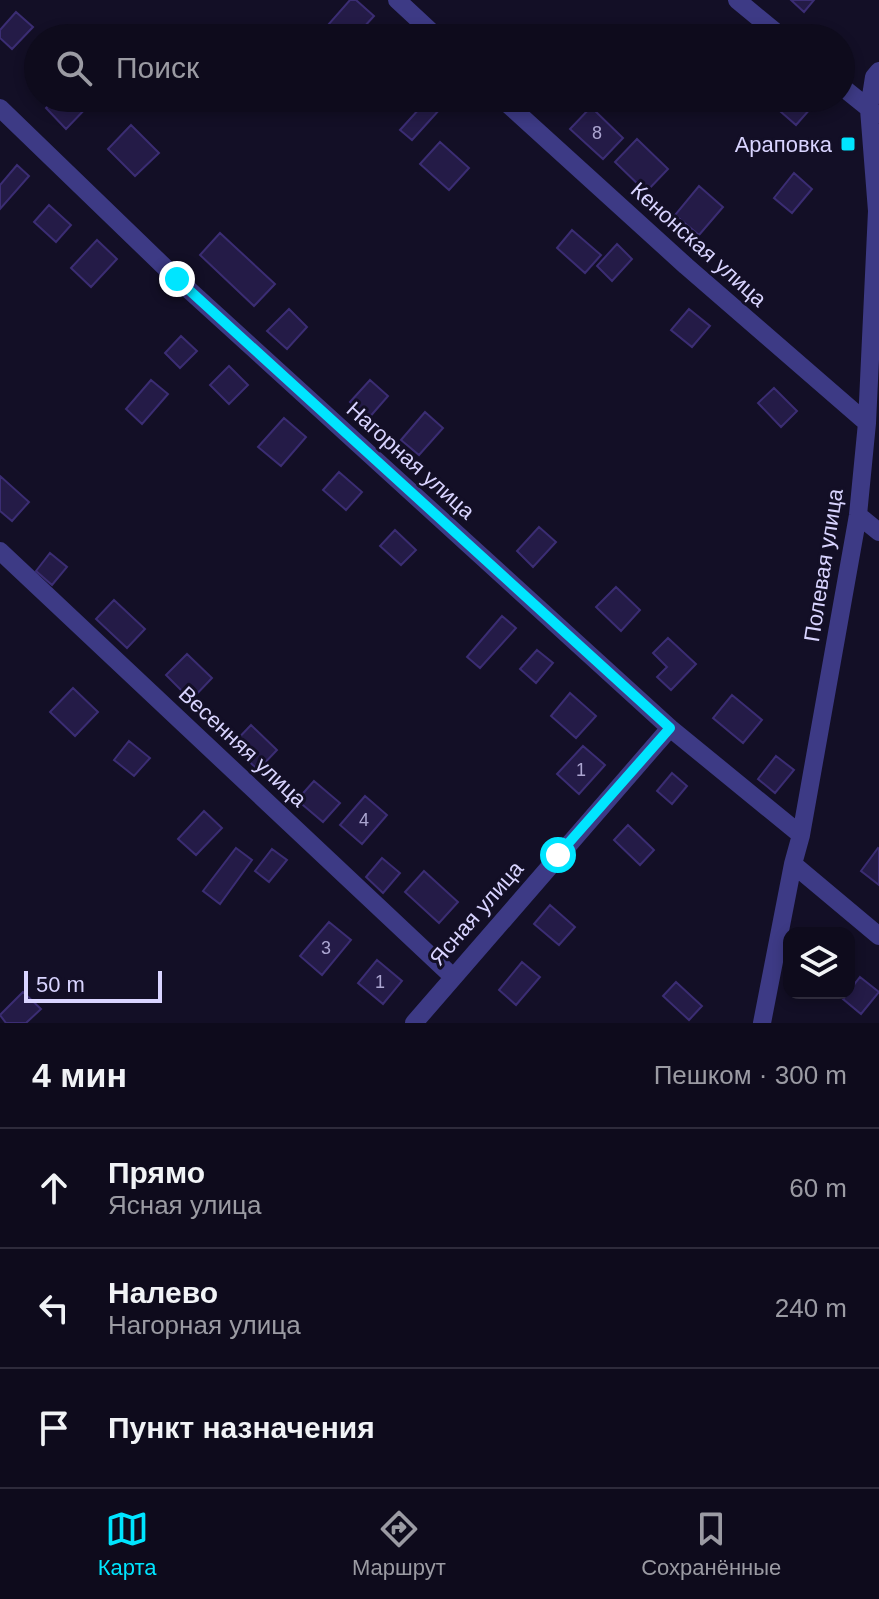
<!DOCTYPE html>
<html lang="ru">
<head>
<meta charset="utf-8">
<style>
  :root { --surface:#0e0b1c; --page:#171425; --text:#f1f3f6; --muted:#9b9ba3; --line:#2e2b3b; --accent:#00e5ff }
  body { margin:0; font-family:Arial,sans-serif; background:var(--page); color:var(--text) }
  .controls { position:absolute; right:24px; bottom:24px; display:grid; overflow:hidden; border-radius:16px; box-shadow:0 4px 12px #0003 }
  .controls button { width:72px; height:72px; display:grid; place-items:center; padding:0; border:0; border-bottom:2px solid var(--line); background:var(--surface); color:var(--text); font:40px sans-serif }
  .scale { position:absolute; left:24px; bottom:20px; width:138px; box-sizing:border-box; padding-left:8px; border:4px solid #d9d4ff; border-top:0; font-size:22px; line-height:28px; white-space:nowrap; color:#d9d4ff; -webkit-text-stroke:6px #130f26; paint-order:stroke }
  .stop { position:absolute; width:24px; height:24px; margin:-18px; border:6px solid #00e5ff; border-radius:50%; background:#fff }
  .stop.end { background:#00e5ff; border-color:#fff; box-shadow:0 2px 8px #0008 }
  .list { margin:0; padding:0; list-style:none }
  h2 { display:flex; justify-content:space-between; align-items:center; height:104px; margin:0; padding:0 32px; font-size:34px }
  h2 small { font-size:26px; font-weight:400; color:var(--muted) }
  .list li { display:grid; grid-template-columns:52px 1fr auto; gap:24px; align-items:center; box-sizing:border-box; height:120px; padding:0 32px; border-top:2px solid var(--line) }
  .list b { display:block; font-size:30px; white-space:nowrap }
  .list p { margin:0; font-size:26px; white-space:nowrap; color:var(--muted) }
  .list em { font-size:26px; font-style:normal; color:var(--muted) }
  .icon { flex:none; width:44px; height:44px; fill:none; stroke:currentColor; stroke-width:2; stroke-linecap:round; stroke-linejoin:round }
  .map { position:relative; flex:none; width:879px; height:1023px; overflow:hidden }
  .search { position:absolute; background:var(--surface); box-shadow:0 4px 12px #0003; left:24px; right:24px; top:24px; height:88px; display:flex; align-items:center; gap:20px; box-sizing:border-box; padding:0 28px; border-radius:44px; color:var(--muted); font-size:30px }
  .sheet { height:464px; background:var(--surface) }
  nav { display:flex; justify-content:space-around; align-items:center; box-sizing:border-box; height:112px; border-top:2px solid var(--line); background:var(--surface); font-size:22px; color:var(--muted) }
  nav a { display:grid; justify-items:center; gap:4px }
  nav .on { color:var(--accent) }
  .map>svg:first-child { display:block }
  .building { fill:#241b47; stroke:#3b2d73; stroke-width:2 }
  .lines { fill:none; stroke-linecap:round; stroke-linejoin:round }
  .minor { stroke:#3d3a85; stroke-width:18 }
  .route { stroke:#00e5ff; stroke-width:10 }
  .poi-dot { fill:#00e5ff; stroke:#130f26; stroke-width:3 }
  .labels { text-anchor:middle; stroke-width:6; stroke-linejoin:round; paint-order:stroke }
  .number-label { font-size:18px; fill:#aca6d1 }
  .poi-label { font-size:22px; fill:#d9d4ff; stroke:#130f26; text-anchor:end }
  .street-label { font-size:22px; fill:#d9d4ff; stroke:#130f26 }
</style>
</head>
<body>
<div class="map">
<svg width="879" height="1023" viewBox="0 0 879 1023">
  <rect width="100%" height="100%" fill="#130f26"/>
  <!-- building -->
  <path class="building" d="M350 0H356L374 16 354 38H325L320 34Z
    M791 0H814L804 12Z
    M16 12 33 27 12 49 0 38V30Z
    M56 98H82L89 105 66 129 46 108Z
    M429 98H450L412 140 400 130Z
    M780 98H816L818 100 796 125 773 105Z
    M591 107 623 138 603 159 570 129Z
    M131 125 159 153 135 176 108 149Z
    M637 139 668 169 646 192 615 162Z
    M440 142 469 168 449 190 420 164Z
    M17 165 29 176 0 209V185Z
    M794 173 812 189 792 213 774 198Z
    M699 186 723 207 699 235 675 215Z
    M49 205 71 225 56 242 34 222Z
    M572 230 601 255 585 273 557 248Z
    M220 233 275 284 254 306 200 255Z
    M97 240 117 259 91 287 71 268Z
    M617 244 632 259 612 281 597 266Z
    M289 309 307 327 287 349 267 331Z
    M689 309 710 326 692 347 671 330Z
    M181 336 197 351 180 368 165 353Z
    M229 366 248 385 229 404 210 385Z
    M151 380 168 394 142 424 126 409Z
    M370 380 388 396 368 419 350 402Z
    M774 388 797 411 781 427 758 403Z
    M425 412 443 428 419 455 401 440Z
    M284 418 306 437 281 466 258 447Z
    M339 472 362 492 346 510 323 490Z
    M0 476 29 502 12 521 0 511Z
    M539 527 556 542 533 567 517 551Z
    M395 530 416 550 401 565 380 546Z
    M50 553 67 567 52 585 36 571Z
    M616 587 640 610 621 631 596 607Z
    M114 600 145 629 127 648 96 619Z
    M502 616 516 628 480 668 467 657Z
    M668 638 696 664 671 690 657 677 667 667 653 653Z
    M537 650 553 663 536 683 520 669Z
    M187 654 212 678 191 700 166 675Z
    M73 688 98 712 75 736 50 712Z
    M570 693 596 716 576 738 551 716Z
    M732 695 762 720 743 743 713 718Z
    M251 725 277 750 258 770 232 745Z
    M129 741 150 758 134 776 114 760Z
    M583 746 605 765 579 794 557 774Z
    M776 756 794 770 775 793 758 779Z
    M672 773 687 786 672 804 657 791Z
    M314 781 340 803 323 822 297 800Z
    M365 796 387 815 362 844 340 825Z
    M204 811 222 828 196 855 178 839Z
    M628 825 654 850 640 865 614 840Z
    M236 848 252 860 220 904 203 891Z
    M878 848 879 849V885L861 871Z
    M272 849 287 860 269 882 255 871Z
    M382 858 400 873 383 893 366 877Z
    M424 871 458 902 439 923 405 892Z
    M550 905 575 927 559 945 534 924Z
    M329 922 351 940 322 975 300 956Z
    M377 960 402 981 383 1004 358 983Z
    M522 962 540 977 516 1005 499 990Z
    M860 977 879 992 861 1014 843 999Z
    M676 982 702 1006 689 1020 663 996Z
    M23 992 41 1009 26 1023H6L0 1015Z"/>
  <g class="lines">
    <!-- minor -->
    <path class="minor" d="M397 0 438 38
      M737 0 783 38
      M841 86 877 115
      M501 98 686 266 867 423
      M0 108 177 279 670 728 801 835
      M858 515 879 532
      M0 551 452 976
      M793 864 879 936
      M414 1023 670 728
      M762 1023 793 864 801 835 858 515 867 423 877 211 869 109 874 77 879 71"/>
  </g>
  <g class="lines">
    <!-- route -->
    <path class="route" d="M177 279 670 728 558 855"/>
  </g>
  <!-- markers -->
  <rect class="poi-dot" x="840" y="136" width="16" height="16" rx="4"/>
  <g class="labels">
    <!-- number labels -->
    <g class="number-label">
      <text x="597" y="139">8</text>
      <text x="581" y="776">1</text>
      <text x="364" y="826">4</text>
      <text x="326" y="954">3</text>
      <text x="380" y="988">1</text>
    </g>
    <!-- poi labels -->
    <g class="poi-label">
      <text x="832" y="152">Араповка</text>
    </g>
    <!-- street labels -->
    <g class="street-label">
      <text transform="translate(699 244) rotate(42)" y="8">Кенонская улица</text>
      <text transform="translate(411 460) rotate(42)" y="8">Нагорная улица</text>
      <text transform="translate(823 565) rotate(-81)" y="8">Полевая улица</text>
      <text transform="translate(243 746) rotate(43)" y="8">Весенняя улица</text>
      <text transform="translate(476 913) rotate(-49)" y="8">Ясная улица</text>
    </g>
  </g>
</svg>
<div class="controls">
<button><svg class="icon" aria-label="layers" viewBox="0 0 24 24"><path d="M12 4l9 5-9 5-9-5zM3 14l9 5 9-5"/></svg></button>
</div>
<div class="scale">50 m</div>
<div class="stop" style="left:558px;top:855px"></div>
<div class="stop end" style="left:177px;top:279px"></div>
<div class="search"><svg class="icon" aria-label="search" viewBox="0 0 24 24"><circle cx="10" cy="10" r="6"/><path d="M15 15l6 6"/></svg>Поиск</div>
</div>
<section class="sheet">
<h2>4 мин<small>Пешком · 300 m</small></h2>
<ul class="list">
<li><svg class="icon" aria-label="ahead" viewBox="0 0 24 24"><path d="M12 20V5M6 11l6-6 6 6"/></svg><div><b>Прямо</b><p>Ясная улица</p></div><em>60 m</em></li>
<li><svg class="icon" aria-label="left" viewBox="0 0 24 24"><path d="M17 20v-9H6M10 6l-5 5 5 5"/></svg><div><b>Налево</b><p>Нагорная улица</p></div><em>240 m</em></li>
<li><svg class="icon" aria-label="arrive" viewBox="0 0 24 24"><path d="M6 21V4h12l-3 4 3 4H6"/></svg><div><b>Пункт назначения</b></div></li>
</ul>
</section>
<nav>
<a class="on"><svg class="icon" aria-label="map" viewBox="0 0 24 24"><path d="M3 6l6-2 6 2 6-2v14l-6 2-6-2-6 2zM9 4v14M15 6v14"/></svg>Карта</a>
<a><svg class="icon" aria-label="directions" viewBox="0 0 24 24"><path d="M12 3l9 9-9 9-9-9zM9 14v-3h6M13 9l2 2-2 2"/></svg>Маршрут</a>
<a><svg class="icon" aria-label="saved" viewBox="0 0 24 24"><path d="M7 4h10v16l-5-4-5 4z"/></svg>Сохранённые</a>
</nav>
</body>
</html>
